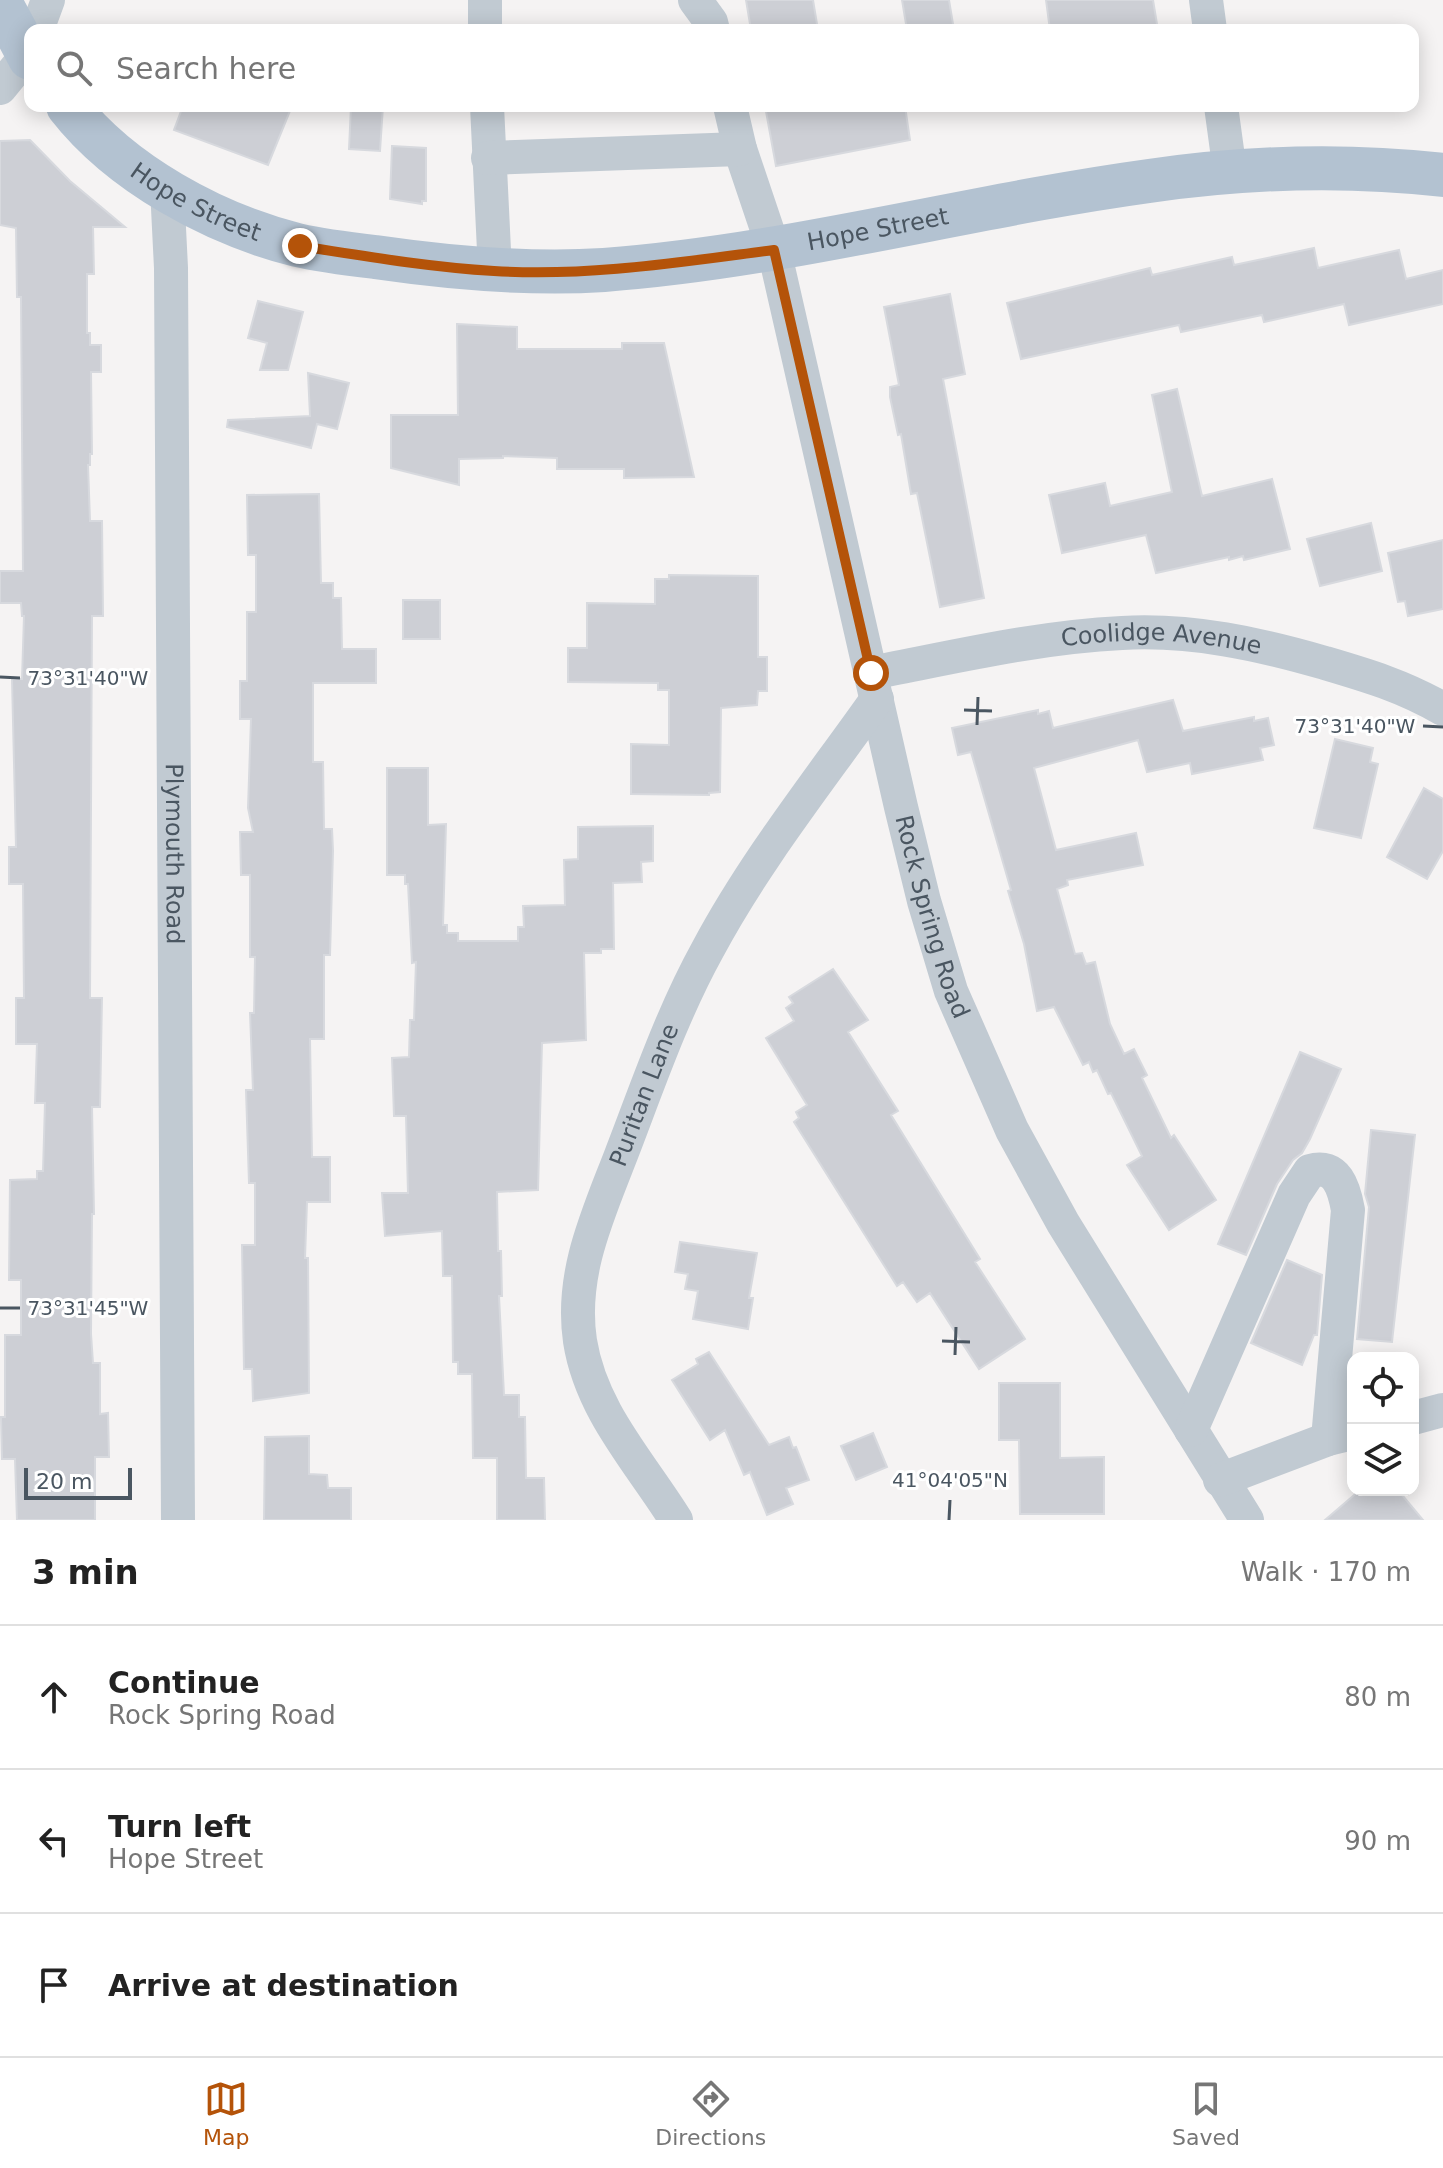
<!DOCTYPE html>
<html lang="en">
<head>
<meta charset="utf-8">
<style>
  :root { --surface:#fff; --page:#f6f6f6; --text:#222; --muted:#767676; --line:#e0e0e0; --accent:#b45309 }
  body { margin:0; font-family:"DejaVu Sans",sans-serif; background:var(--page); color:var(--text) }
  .controls { position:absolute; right:24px; bottom:24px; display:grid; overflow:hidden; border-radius:16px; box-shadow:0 4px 20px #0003 }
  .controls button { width:72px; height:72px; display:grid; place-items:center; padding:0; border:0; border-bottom:2px solid var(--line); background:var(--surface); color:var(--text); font:40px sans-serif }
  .scale { position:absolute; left:24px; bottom:20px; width:108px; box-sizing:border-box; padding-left:8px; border:4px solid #4a5661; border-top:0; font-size:22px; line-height:28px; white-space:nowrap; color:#4a5661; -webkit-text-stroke:6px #fff; paint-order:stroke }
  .stop { position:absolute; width:24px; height:24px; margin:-18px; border:6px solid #b45309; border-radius:50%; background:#fff }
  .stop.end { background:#b45309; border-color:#fff; box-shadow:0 2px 8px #0008 }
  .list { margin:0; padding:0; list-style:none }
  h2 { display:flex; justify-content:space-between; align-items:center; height:104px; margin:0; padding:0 32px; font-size:34px }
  h2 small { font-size:26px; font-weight:400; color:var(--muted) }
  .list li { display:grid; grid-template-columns:52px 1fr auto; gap:24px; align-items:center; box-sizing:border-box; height:144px; padding:0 32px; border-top:2px solid var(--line) }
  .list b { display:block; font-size:30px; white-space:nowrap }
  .list p { margin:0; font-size:26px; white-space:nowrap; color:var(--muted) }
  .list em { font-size:26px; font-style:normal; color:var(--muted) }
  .icon { flex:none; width:44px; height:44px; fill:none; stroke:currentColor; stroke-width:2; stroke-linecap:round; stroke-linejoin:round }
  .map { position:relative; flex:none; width:1443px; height:1520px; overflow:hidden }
  .search { position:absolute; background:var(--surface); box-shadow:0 4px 20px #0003; left:24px; right:24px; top:24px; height:88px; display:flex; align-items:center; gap:20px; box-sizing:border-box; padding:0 28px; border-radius:16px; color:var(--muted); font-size:30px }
  .sheet { height:536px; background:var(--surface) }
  nav { display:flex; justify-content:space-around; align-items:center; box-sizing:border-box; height:112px; border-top:2px solid var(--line); background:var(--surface); font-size:22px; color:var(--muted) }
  nav a { display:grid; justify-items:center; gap:4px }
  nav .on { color:var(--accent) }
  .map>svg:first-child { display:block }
  .building { fill:#cdcfd5; stroke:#d7d9de; stroke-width:2 }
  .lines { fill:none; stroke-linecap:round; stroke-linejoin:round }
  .minor { stroke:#c1cad2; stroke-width:34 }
  .major { stroke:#b3c2d1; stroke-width:44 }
  .route { stroke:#b45309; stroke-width:10 }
  .ticks { fill:none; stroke:#4a5661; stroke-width:3 }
  .labels { text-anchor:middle; stroke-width:6; stroke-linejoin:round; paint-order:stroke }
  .street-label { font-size:24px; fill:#4a5661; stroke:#fff }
  .ticks-label { font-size:20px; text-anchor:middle; fill:#4a5661; stroke:#fff; stroke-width:6; stroke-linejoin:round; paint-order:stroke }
</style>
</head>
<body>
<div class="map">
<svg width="1443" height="1520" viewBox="0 0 1443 1520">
  <rect width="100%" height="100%" fill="#f5f3f3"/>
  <!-- building -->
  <path class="building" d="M746 0H813L818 30H751Z
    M902 0H949L954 30H907Z
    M1046 0H1153L1158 30H1050Z
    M183 106H292L268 165 174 130Z
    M351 106H383L380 151 349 149Z
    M765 106H905L910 140 776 166Z
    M30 140 70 181 125 227H93L94 274H87V333H90V345H101V372H91L92 454H90V465H88L90 521H102L103 616H92L90 998H102L100 1107H92L94 1214H92L91 1334 93 1363H100V1414L108 1413 109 1457H95V1520H17L15 1459H2L1 1417H5V1335H21V1280H9L10 1180 37 1179V1171H43L45 1103H35L37 1044H16V998H24L23 884H9V847H16L12 679H22L24 616H22L21 603H0V571H23L21 297H17L16 228 0 225V141Z
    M392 146 426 148V201H422V204L390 199Z
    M1314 248 1318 268 1399 250 1406 279 1443 270V304L1349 325 1344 304 1264 322 1262 315 1181 332 1179 325 1021 359 1007 303 1150 268 1152 275 1232 257 1234 265Z
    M950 294 965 374 943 379 984 598 940 607 917 493 911 494 901 434 898 435 890 397V387L899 385 884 307Z
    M258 301 303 312 288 370H260L267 343 248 338Z
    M457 324 517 327V349H622V343H664L694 477 624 478V469H557V458L503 456V458L459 459V485L391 468V415H458Z
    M308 373 349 383 337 429 317 424 311 448 227 427 228 420 310 416Z
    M1177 389 1202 496 1272 479 1290 549 1244 560 1243 556 1229 560V557L1156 573 1146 535 1062 553 1049 495 1105 483 1110 506 1172 492 1152 395Z
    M319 494 321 583H333V598H341L342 649H376V683H313V762H323L324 829H332L333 851 330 955H324V1039H310L312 1157H330V1202H307L305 1258H308L309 1393 253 1401 252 1369H244L242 1245H255V1183H249L246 1090H253L250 1013H254L255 957H250V875H241L240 832H253L248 808 251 719H240V681H247V612H256V555H248L247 495Z
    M1371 523 1382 571 1320 586 1307 539Z
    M1443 540V609L1408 616 1405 601 1398 602 1388 553Z
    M669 575 758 576V657H767V691H758L757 705 721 708 720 792 709 793V795L631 794V744L669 745V690H658V683L568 682V648H587V603L655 604V579H669Z
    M403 600H440V639H403Z
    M1173 700 1183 731 1254 717V721L1268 718 1274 745 1260 748 1263 760 1192 774 1190 763 1147 772 1138 740 1034 768 1056 850 1136 833 1143 865 1067 880 1068 885 1057 889 1075 954 1082 953 1086 964 1095 962 1110 1024 1124 1054 1134 1049 1147 1075 1142 1078 1171 1138 1174 1135 1216 1200 1169 1230 1127 1165 1142 1156 1111 1093 1108 1094 1097 1070 1093 1072 1089 1062 1083 1065 1054 1007 1037 1011 1024 944 1008 891 1011 890 971 752 958 755 952 728 1038 710V714L1049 711 1053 728Z
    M1335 739 1373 748 1370 762 1378 764 1361 838 1314 828Z
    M387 768H428V825L446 824 443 925H447V933H458V941H518V927H524L523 906 565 905 564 860 578 859V827L653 826V861L641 862 642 882 613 883 614 949H601V953H584L586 1040 542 1043 538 1190 497 1192 498 1251H501L502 1296H499L504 1395H519V1417H525L526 1478H544L545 1520H497V1458H473L472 1374H458V1362H453L452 1276H443L442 1231 385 1236 382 1193H408L406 1116H394L392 1058 409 1057 410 1020H414L416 962 412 963 408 884H405V875H387Z
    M1424 788 1443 799V851L1427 879 1387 857Z
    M833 969 868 1020 848 1032 898 1111 891 1115 980 1259 975 1262 1025 1339 979 1369 930 1293 917 1302 903 1282 897 1286 794 1122 799 1118 796 1112 807 1105 766 1038 794 1021 786 1008 793 1003 789 997Z
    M1300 1052 1341 1069 1310 1139 1302 1153 1293 1160 1277 1184 1246 1255 1218 1244Z
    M1371 1130 1415 1135 1392 1342 1357 1339 1369 1207 1365 1194Z
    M680 1242 757 1253 749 1298H753L748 1329 693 1319 698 1291 685 1289 688 1274 675 1272Z
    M1287 1260 1322 1275 1317 1335H1314L1302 1365 1251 1343Z
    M709 1352 769 1445 789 1437 793 1448 796 1447 809 1480 786 1488 793 1504 767 1515 750 1472 744 1475 725 1430 710 1440 672 1380 698 1364 696 1359Z
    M999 1383H1060V1458L1104 1457V1514H1020L1019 1440H999Z
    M873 1433 887 1467 856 1480 841 1446Z
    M309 1436V1474L327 1475 328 1488H351V1520H264L265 1437Z
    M1360 1490H1398L1423 1520H1325Z"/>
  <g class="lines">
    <!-- minor -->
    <g class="minor">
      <path d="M485 0V30"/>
      <path d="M695 0 711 22 713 30"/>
      <path d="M1206 0 1210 30"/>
      <path d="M37 30 48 0"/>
      <path d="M0 88 27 55 30 47"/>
      <path d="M487 106 495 271"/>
      <path id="s1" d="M730 106 740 149 774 250 901 807 924 901 951 991 1012 1130 1063 1223 1247 1520"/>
      <path d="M1221 106 1230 172"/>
      <path d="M488 158 740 149"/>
      <path id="s2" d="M167 188 171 268 178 1520"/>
      <path id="s3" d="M871 673C954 657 1038 637 1122 633 1191 629 1260 644 1325 663 1369 676 1403 686 1443 709"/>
      <path d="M1413 1418 1443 1410"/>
      <path d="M1191 1430 1294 1195 1310 1171C1337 1163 1344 1188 1348 1210L1328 1439"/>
      <path d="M1220 1480 1328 1439 1353 1433"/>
      <path id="s4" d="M676 1520C640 1462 591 1411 580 1341 570 1274 598 1215 621 1155 648 1085 672 1014 708 949 755 861 819 781 877 699"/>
    </g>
    <!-- major -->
    <g class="major">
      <path d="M0 2 30 58"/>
      <path id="s5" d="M68 106C121 174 214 224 297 245 323 251 349 254 375 257 451 268 527 275 604 270 788 256 967 206 1149 181 1246 167 1346 164 1443 175"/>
    </g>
  </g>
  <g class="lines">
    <!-- route -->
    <path class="route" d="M300 246C364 256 429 267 494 271 588 277 681 262 774 250L871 673"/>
  </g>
  <!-- ticks -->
  <path class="ticks" d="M0 677 20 678M964 710 992 711M977 725 978 697M1423 726 1443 727M0 1308H20M942 1341 970 1342M955 1355 956 1327M949 1520 950 1500"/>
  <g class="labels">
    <!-- street labels -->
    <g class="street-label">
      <text dy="8" stroke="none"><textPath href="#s5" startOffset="162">Hope Street</textPath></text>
      <text dy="8" stroke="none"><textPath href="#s5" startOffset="858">Hope Street</textPath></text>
      <text dy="8" stroke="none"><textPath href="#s3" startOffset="294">Coolidge Avenue</textPath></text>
      <text dy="8" stroke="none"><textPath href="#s2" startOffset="666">Plymouth Road</textPath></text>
      <text dy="8" stroke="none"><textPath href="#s1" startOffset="836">Rock Spring Road</textPath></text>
      <text dy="8" stroke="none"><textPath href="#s4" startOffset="462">Puritan Lane</textPath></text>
    </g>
  </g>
  <g class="ticks-label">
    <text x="88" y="685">73°31'40"W</text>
    <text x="1355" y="733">73°31'40"W</text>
    <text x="88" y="1315">73°31'45"W</text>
    <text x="950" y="1487">41°04'05"N</text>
  </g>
</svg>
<div class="controls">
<button><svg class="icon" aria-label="locate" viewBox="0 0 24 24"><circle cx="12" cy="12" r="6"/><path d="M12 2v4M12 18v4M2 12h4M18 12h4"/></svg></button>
<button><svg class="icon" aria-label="layers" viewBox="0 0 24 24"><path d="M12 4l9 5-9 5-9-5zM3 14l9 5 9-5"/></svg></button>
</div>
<div class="scale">20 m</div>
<div class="stop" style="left:871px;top:673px"></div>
<div class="stop end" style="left:300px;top:246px"></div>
<div class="search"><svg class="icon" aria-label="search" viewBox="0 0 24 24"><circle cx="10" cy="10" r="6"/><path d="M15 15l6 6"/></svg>Search here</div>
</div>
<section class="sheet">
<h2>3 min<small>Walk · 170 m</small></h2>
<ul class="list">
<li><svg class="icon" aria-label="ahead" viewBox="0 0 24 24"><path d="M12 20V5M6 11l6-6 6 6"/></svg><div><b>Continue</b><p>Rock Spring Road</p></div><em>80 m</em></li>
<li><svg class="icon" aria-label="left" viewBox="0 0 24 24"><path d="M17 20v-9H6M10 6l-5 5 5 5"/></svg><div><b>Turn left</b><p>Hope Street</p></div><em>90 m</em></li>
<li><svg class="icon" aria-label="arrive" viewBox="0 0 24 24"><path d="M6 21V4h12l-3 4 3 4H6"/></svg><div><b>Arrive at destination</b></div></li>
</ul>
</section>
<nav>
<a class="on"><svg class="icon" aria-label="map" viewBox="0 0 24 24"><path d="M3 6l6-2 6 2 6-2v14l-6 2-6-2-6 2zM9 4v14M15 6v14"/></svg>Map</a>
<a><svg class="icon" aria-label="directions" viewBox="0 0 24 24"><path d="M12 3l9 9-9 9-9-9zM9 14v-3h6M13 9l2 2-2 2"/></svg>Directions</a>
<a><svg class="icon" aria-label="saved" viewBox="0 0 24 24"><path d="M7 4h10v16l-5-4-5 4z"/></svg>Saved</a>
</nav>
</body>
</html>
